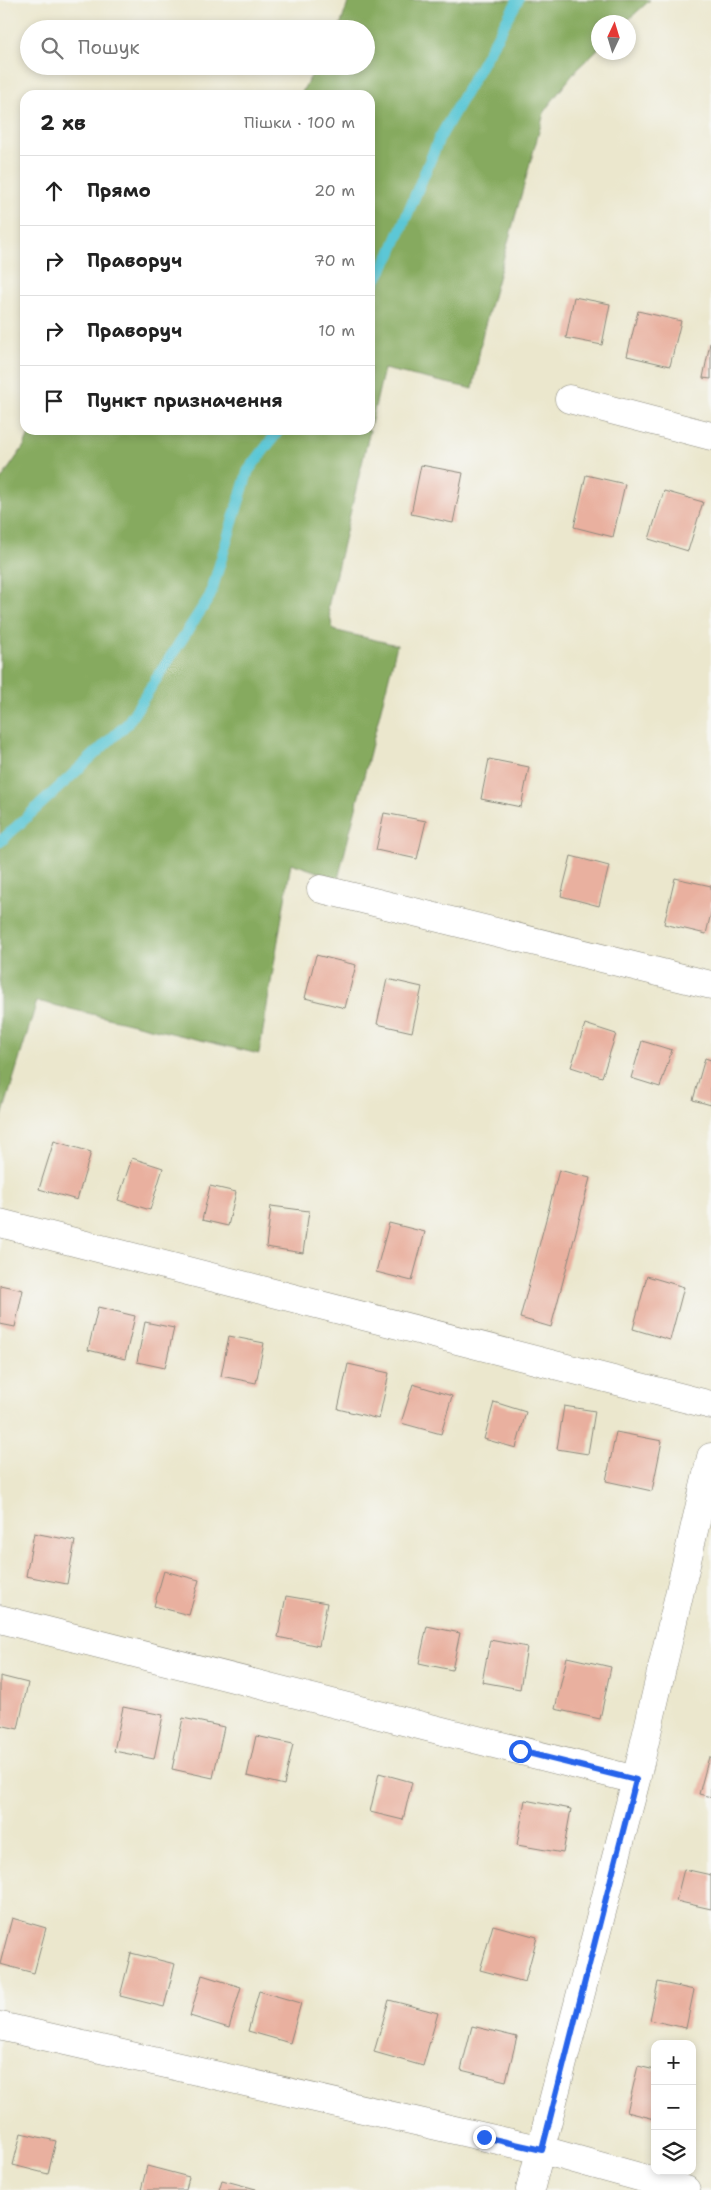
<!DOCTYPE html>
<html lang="uk">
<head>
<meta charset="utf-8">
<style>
  :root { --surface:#fff; --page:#f2f2f2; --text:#222; --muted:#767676; --line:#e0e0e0 }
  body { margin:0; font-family:"Shantell Sans",sans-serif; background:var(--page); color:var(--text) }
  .controls { position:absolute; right:15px; bottom:15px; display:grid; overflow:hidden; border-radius:10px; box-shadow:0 2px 8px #0003 }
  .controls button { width:45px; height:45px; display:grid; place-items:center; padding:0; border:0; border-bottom:1px solid var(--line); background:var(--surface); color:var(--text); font:25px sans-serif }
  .compass { position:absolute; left:591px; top:15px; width:45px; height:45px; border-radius:50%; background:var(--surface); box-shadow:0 2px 8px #0003; rotate:4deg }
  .stop { position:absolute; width:15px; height:15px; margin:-11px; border:4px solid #2563eb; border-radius:50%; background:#fff }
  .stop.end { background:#2563eb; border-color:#fff; box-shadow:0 1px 5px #0008 }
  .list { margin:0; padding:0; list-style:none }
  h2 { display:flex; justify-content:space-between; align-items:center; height:65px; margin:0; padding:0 20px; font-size:21px }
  h2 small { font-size:16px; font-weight:400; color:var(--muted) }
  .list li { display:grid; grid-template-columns:32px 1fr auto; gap:15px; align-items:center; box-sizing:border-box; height:70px; padding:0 20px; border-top:1px solid var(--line) }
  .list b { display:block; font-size:19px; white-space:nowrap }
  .list em { font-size:16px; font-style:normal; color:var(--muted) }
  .icon { flex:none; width:28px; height:28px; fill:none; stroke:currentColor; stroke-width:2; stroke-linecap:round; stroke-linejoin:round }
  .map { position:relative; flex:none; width:711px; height:2190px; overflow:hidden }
  .search { position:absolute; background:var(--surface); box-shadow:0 2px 8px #0003; left:20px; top:20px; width:355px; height:55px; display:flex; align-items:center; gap:12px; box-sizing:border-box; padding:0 18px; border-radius:28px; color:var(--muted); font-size:19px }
  .panel { position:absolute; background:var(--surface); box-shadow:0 2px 8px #0003; left:20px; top:90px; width:355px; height:345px; border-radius:15px }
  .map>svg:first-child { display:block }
  .forest { fill:#86aa5e; stroke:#586a44 }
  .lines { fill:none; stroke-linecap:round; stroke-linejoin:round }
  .stream { stroke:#5cc7d6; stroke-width:11 }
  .building { fill:#e9b09f }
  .minor-casing { stroke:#8b897c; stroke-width:29 }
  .minor { stroke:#fff; stroke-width:28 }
  .route { stroke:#2563eb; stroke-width:6 }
</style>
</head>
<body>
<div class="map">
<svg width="711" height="2190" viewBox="0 0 711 2190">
  <rect width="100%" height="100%" fill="#f6f6f2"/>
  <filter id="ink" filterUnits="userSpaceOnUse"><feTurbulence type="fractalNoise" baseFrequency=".02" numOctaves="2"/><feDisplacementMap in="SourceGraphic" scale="10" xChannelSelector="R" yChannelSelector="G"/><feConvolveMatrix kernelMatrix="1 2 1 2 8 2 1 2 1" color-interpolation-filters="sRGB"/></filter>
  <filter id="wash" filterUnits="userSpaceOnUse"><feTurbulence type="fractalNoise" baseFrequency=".0096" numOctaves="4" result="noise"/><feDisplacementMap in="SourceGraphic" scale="20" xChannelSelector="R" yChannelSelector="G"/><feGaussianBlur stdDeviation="1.12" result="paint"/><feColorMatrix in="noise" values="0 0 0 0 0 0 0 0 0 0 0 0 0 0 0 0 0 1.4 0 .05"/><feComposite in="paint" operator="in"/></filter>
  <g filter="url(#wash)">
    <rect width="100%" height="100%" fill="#ebe7cd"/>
    <!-- forest -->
    <path class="forest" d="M349 0H650L626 22H598V49L577 69 545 110 483 332 473 389 384 369 370 428V95H300L317 66H366V29H339Z
      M31 430H370L328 607 333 630 397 645 338 879 291 863 259 1054 37 1001 0 1123V481L24 446Z"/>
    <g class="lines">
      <!-- stream -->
      <path class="stream" d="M370 290 390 255 439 139 518 0
        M0 842 127 724 210 596 248 471 279 430"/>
    </g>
    <g id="blocks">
      <!-- building -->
      <path class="building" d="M574 297 610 304 602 345 566 338Z
        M638 311 681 321 670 366 627 356Z
        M710 343H711V379L703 378Z
        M421 465 463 473 453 523 411 514Z
        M586 475 625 484 613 537 574 527Z
        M664 491 703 502 688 551 649 539Z
        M489 759 529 767 521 807 481 799Z
        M384 813 426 821 417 859 376 850Z
        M571 856 609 866 599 906 561 896Z
        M675 878 711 886V913L706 934 664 924Z
        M316 955 356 965 345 1008 305 998Z
        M387 979 422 987 412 1032 377 1024Z
        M585 1024 616 1034 602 1077 571 1067Z
        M642 1041 672 1050 660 1087 631 1078Z
        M705 1058 711 1060V1105L693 1100Z
        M54 1141 91 1152 77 1200 39 1189Z
        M132 1158 163 1168 150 1210 118 1200Z
        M559 1170 590 1178 551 1327 520 1318Z
        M210 1186 236 1192 228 1226 202 1220Z
        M271 1206 309 1211 303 1253 266 1247Z
        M389 1223 425 1232 412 1281 376 1272Z
        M647 1276 684 1287 670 1340 633 1329Z
        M0 1285 23 1290 15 1327 0 1324Z
        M98 1307 135 1316 125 1359 88 1350Z
        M145 1322 174 1328 165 1368 137 1362Z
        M229 1336 264 1343 256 1383 221 1376Z
        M348 1364 389 1373 379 1419 338 1409Z
        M413 1384 452 1396 441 1434 401 1423Z
        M494 1402 526 1412 516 1448 484 1439Z
        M564 1406 595 1411 588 1454 557 1449Z
        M616 1432 662 1441 652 1491 606 1481Z
        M34 1533 75 1541 67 1584 26 1576Z
        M164 1571 199 1580 189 1615 154 1606Z
        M286 1596 327 1603 319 1646 278 1637Z
        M427 1626 460 1633 452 1670 419 1663Z
        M490 1640 527 1647 520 1689 482 1682Z
        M567 1657 611 1667 600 1719 555 1709Z
        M0 1676 28 1683 18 1729 0 1725Z
        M123 1707 163 1715 154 1759 114 1751Z
        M183 1718 224 1727 213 1778 172 1769Z
        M256 1736 293 1744 284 1785 247 1776Z
        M709 1757H711V1797L699 1794Z
        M379 1773 412 1782 403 1820 370 1812Z
        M525 1800 571 1809 563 1853 517 1845Z
        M684 1869 711 1875V1909L676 1901Z
        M12 1918 46 1928 34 1973 0 1964Z
        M493 1925 537 1937 525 1982 480 1970Z
        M131 1953 175 1964 164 2007 120 1996Z
        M202 1975 241 1987 229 2028 190 2016Z
        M658 1982 694 1990 686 2028 650 2020Z
        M259 1991 301 2003 290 2043 248 2031Z
        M389 2000 438 2013 423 2066 374 2052Z
        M472 2026 517 2037 506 2081 461 2070Z
        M638 2066 655 2070V2119L627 2112Z
        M21 2133 56 2141 48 2174 13 2165Z
        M147 2166 189 2177 186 2190H141Z
        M222 2180 256 2189V2190H219Z"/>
    </g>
  </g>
  <g filter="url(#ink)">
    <use href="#blocks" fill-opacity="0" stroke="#8b897c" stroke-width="1"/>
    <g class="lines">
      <!-- minor casing -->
      <g class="minor-casing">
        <path id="minor" d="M569 399 711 436
          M321 889 711 985
          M0 1223 711 1405
          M0 1619 636 1780
          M0 2026 542 2150 686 2190
          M530 2190 636 1780 711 1457"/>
      </g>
      <!-- minor -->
      <use href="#minor" class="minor"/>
    </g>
  </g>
  <g class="lines" filter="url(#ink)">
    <!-- route -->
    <path class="route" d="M484 2137 542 2150 636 1780 520 1751"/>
  </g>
</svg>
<div class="controls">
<button>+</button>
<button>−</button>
<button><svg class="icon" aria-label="layers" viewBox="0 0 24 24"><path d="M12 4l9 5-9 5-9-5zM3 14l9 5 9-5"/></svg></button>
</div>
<svg class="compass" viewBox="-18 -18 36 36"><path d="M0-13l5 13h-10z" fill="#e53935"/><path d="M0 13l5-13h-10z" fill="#767676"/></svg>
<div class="stop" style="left:520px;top:1751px"></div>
<div class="stop end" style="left:484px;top:2137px"></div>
<div class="search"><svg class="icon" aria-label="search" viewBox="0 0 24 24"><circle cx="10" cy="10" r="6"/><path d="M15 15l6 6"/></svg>Пошук</div>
<section class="panel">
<h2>2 хв<small>Пішки · 100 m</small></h2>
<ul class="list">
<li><svg class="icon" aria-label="ahead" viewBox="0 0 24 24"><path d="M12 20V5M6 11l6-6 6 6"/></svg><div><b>Прямо</b></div><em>20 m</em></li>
<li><svg class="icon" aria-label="right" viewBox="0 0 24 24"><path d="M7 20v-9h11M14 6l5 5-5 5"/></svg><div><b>Праворуч</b></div><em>70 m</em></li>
<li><svg class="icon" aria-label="right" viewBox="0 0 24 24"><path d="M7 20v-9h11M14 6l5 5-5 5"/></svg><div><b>Праворуч</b></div><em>10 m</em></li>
<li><svg class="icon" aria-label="arrive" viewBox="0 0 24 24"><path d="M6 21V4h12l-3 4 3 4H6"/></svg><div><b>Пункт призначення</b></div></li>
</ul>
</section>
</div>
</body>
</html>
